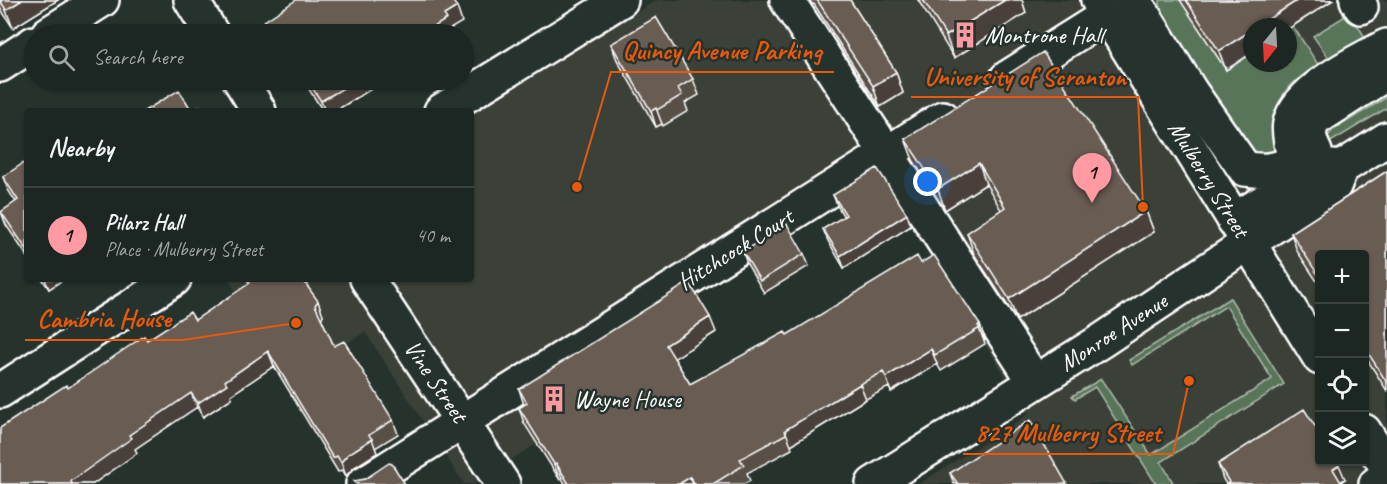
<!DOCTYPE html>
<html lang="en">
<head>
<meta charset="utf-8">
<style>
  :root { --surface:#1c2622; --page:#29322f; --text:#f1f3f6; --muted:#a0a5a5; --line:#3a4340; --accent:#ff9aa2 }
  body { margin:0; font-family:Caveat,sans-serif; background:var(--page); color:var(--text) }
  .controls { position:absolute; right:18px; bottom:18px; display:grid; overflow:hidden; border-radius:6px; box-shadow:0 2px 4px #0004 }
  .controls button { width:54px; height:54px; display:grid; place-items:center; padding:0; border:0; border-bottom:2px solid var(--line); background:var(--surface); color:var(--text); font:30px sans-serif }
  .compass { position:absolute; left:1243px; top:18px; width:54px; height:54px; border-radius:50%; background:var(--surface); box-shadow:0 2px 4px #0004; rotate:198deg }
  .you { position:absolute; left:928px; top:182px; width:21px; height:21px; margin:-15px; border:4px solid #fff; border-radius:50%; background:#1a73e8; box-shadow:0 0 0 9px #1a73e833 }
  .badge { display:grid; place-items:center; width:39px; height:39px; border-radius:50%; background:var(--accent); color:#111; font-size:20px; font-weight:700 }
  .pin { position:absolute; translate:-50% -50px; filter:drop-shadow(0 2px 3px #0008) }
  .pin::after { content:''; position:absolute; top:32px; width:21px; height:18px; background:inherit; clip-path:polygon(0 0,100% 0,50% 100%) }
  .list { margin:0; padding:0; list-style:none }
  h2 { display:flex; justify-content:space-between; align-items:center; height:78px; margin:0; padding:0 24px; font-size:26px }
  h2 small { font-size:20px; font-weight:400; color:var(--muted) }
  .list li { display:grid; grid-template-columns:39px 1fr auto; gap:18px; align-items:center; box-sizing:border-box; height:96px; padding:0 24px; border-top:2px solid var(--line) }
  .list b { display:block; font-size:22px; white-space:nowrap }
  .list p { margin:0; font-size:20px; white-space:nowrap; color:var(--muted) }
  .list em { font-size:20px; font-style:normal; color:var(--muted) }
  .icon { flex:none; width:33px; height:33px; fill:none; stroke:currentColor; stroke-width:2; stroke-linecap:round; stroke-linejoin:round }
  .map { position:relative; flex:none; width:1387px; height:484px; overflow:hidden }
  .search { position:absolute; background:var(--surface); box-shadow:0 2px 4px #0004; left:24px; top:24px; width:450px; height:66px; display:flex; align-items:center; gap:15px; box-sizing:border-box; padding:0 21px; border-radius:33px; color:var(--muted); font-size:22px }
  .panel { position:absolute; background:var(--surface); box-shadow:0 2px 4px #0004; left:24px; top:108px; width:450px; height:174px; border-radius:6px }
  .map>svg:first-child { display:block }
  .built { fill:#3a3f38; fill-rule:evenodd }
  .green { fill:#59745a; stroke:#acbaac; stroke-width:1.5 }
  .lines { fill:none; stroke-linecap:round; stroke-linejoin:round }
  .minor-casing { stroke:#fff; stroke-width:38 }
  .major-casing { stroke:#fff; stroke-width:38 }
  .minor { stroke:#26332d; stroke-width:33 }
  .major { stroke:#26332d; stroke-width:33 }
  .wall { fill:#594f47; stroke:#fff; stroke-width:1.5 }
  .shaded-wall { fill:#48403a; stroke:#fff; stroke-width:1.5 }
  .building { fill:#675c53; stroke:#fff; stroke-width:1.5 }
  .labels { text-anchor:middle; stroke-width:5; stroke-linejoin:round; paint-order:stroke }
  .poi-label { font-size:24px; fill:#fff; stroke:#26332d; text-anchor:start }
  .street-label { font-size:24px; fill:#fff; stroke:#26332d }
  .leader { fill:none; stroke:#e8590c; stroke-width:2 }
  .callout-dot { fill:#e8590c; stroke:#26332d; stroke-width:2 }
  .callout-label { font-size:26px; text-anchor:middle; font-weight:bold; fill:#e8590c; stroke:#26332d; stroke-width:5; stroke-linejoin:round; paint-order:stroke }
</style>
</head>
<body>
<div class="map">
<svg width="1387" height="484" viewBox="0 0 1387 484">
  <rect width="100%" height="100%" fill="#26332d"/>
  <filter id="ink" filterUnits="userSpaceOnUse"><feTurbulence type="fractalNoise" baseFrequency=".0167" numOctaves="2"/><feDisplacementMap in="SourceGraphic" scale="12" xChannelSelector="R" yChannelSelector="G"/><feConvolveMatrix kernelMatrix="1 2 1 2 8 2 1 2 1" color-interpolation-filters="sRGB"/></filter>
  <g filter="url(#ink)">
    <!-- built -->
    <path class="built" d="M657 0H1387V484H919L1029 414 869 160 581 339 618 392 473 484H464L365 332 292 377 228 279H471V112ZM1252 27H1288V63H1252ZM1320 255H1364V462H1320Z"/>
    <!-- green -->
    <path class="green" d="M1160 0H1180L1252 52V63H1288V29L1293 26 1321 69 1317 80 1309 71 1290 85 1283 95 1290 99 1281 151 1258 164 1160 22Z
      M1350 13 1371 47 1333 64 1313 36Z
      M1387 97V108L1329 143 1328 136 1333 130Z
      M1230 298 1284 384 1161 462 1174 484H1156L1095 387 1075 399 1072 396 1101 379 1151 455 1272 379 1226 306 1132 365 1129 360Z"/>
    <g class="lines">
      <!-- minor casing -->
      <g class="minor-casing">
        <path id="minor" d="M191 0 212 34
          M787 0 1035 382
          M1134 0 1191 92 1245 169C1262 171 1277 172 1292 161 1295 148 1287 136 1290 123 1298 90 1358 61 1387 46
          M1357 0 1361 7
          M48 34 102 0
          M0 65 34 43
          M1007 78 1107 15
          M240 80 259 111
          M441 111 621 0
          M1315 152C1309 140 1308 133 1312 121L1387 73
          M1234 220 1322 166 1341 168 1387 139
          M367 279 503 484
          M0 391 174 279
          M363 484 943 118
          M873 484 1101 341 1334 186 1341 168
          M1376 484 1387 477"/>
      </g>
      <!-- major casing -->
      <g class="major-casing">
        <path id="major" d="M1098 0 1320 358
          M1364 431 1387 467"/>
      </g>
      <!-- minor -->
      <use href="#minor" class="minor"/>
      <!-- major -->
      <use href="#major" class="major"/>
    </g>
    <!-- wall -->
    <path class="wall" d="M0 0H58L13 28 0 8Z
      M809 0H850L896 72 903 93 880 107 814 4H812Z
      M918 0H1022L1026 13 954 58Z
      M1180 0H1333L1288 29V27H1252V53L1226 70Z
      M611 44 693 79 699 95 685 103 688 111 663 126 662 124 656 127 617 60Z
      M292 80H386L335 111H323L303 80 295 85Z
      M905 139 1146 211 1154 232 1017 320 974 254 967 233 1001 210 986 184 945 210 913 160Z
      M27 165V256L6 225 1 212 16 202 8 190 3 177Z
      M1387 171V391L1365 356V255H1320V286L1297 251 1291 233Z
      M833 195 907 214 911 226 844 268 828 241 823 229 844 217 838 207Z
      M743 252 804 254 809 266 764 293 747 264Z
      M921 263 980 325 985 340 984 341 985 344 941 371 937 364 891 392 889 387 866 399 791 445 792 449 747 473 750 481 744 484H565L562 478 560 480 524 423 519 408 524 405 519 389 716 332 674 358 690 384 787 335Z
      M42 279H64L49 289Z
      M248 281 308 287 323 315 321 318 334 346 393 420 398 434 375 448 377 453 353 468 346 476 342 470 338 472 274 366 231 395 232 398 203 417 197 407 135 449 137 453 93 484H0L68 388 147 340 195 320 249 284Z
      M1218 464 1345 479 1341 482 1342 484H1226L1223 479Z
      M950 473 1067 484H954Z"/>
    <!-- shaded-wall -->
    <path class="shaded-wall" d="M22 0H58L13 28 6 10Z
      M1005 0H1022L1026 13 954 58 946 36Z
      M1298 0H1333L1288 29V27H1256Z
      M457 7 462 22 450 29 452 34H422L444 15Z
      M1252 30V53L1226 70 1219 51Z
      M896 72 903 93 880 107 873 86Z
      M293 80H303L295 85Z
      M357 80H386L335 111H325L321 101Z
      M656 108 662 124 656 127 651 111Z
      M979 163 986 184 945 210 938 189Z
      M1146 211 1154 232 1017 320 1009 299Z
      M907 214 911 226 844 268 840 256Z
      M45 279H64L49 289Z
      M301 279H306L308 287 305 290Z
      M318 301 323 315 321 320 315 305Z
      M710 317 716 332 672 360 666 345Z
      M980 325 985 340 984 341 978 326Z
      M931 349 937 364 891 392 886 377Z
      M268 351 274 366 231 395 232 398 203 417 198 403 225 381Z
      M860 384 866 399 791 445 785 430Z
      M191 393 197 407 135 449 137 453 93 484H72L71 481 129 435Z
      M372 439 377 453 353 468 346 476 341 462 348 454Z
      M556 463 562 478 560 480 554 464Z
      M1339 465 1345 479 1338 483 1333 469Z
      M690 477 693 484H679Z"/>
    <!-- building -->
    <path class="building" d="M0 0H22L6 10Z
      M296 0H452L457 7 444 15 447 19 422 34H266L260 24Z
      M817 0H850L896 72 873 86Z
      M923 0H1005L946 36Z
      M1186 0H1298L1256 27H1252V30L1219 51Z
      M656 17 693 79 678 88 682 95 657 110 656 108 651 111 611 44Z
      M1043 52 1146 211 1009 299 967 233 1005 207 979 163 938 189 905 139Z
      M307 80H357L321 101Z
      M179 90 192 111 200 106 203 111H144Z
      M25 162 27 165V250L1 212 18 200 3 177Z
      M877 168 907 214 840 256 823 229 846 215 833 195Z
      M1387 171V383L1365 348V255H1320V278L1291 233Z
      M787 224 804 254 760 281 743 252Z
      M934 255 980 325 978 326 980 328 935 355 931 349 886 377 883 372 860 384 785 430 786 434 740 459 744 465 713 484H695L690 477 679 484H569L556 463 554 464 519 408 527 403 519 389 689 282 710 317 666 345 690 384 785 332 787 335 917 256 921 263Z
      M250 279H302L318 301 315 305 334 346 344 341 393 420 369 435 372 439 348 454 341 462 337 456 333 458 268 351 225 381 227 384 198 403 191 393 129 435 132 438 71 481 72 484H0V428L66 385 68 388 144 336 147 340 190 312 195 320 250 283 248 281Z
      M1304 409 1320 434V462H1337L1339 465 1333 469 1342 484H1227L1229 482 1218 464Z
      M1030 420 1067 484H958L950 473Z
      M389 463 392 464 405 484H356L354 481 365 479Z"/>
  </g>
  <!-- icons -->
  <defs>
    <g id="building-bare" transform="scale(2.07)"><path d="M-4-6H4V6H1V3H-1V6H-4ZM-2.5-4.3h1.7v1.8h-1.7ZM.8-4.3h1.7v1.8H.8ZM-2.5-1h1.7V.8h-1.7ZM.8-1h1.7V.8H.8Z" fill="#ff9aa2" stroke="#26332d" stroke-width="2.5" paint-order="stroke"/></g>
  </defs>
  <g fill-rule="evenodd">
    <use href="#building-bare" x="965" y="35"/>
    <use href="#building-bare" x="554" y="399"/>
  </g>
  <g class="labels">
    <!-- poi labels -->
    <g class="poi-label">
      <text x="985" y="43">Montrone Hall</text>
      <text x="574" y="407">Wayne House</text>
    </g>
    <!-- street labels -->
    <g class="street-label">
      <text transform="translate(1209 179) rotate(58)" y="8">Mulberry Street</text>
      <text transform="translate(735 249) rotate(-32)" y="8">Hitchcock Court</text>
      <text transform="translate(1113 332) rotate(-33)" y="8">Monroe Avenue</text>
      <text transform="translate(436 381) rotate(56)" y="8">Vine Street</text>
    </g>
  </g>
  <!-- callouts -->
  <path class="leader" d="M577 187L611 72H834M1143 207L1138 97H911M296 323L183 340H25M1189 381L1173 454H963"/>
  <g class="callout-dot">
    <circle cx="577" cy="187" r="6"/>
    <circle cx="1143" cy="207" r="6"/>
    <circle cx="296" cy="323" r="6"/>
    <circle cx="1189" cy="381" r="6"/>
  </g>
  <g class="callout-label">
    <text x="722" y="59">Quincy Avenue Parking</text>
    <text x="1025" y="85">University of Scranton</text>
    <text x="104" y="327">Cambria House</text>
    <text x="1068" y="441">827 Mulberry Street</text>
  </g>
</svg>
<div class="controls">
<button>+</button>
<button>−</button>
<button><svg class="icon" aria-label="locate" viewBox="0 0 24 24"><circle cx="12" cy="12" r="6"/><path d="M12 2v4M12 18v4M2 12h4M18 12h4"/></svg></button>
<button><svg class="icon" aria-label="layers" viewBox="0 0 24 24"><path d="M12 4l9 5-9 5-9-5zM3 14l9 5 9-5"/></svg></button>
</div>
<svg class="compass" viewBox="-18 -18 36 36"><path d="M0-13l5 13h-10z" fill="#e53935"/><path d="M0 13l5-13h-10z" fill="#a0a5a5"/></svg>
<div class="you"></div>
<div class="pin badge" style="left:1092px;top:203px">1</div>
<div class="search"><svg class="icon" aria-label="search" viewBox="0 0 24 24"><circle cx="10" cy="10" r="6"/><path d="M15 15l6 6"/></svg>Search here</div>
<section class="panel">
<h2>Nearby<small></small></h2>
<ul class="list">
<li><span class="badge">1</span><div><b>Pilarz Hall</b><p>Place · Mulberry Street</p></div><em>40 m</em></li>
</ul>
</section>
</div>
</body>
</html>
